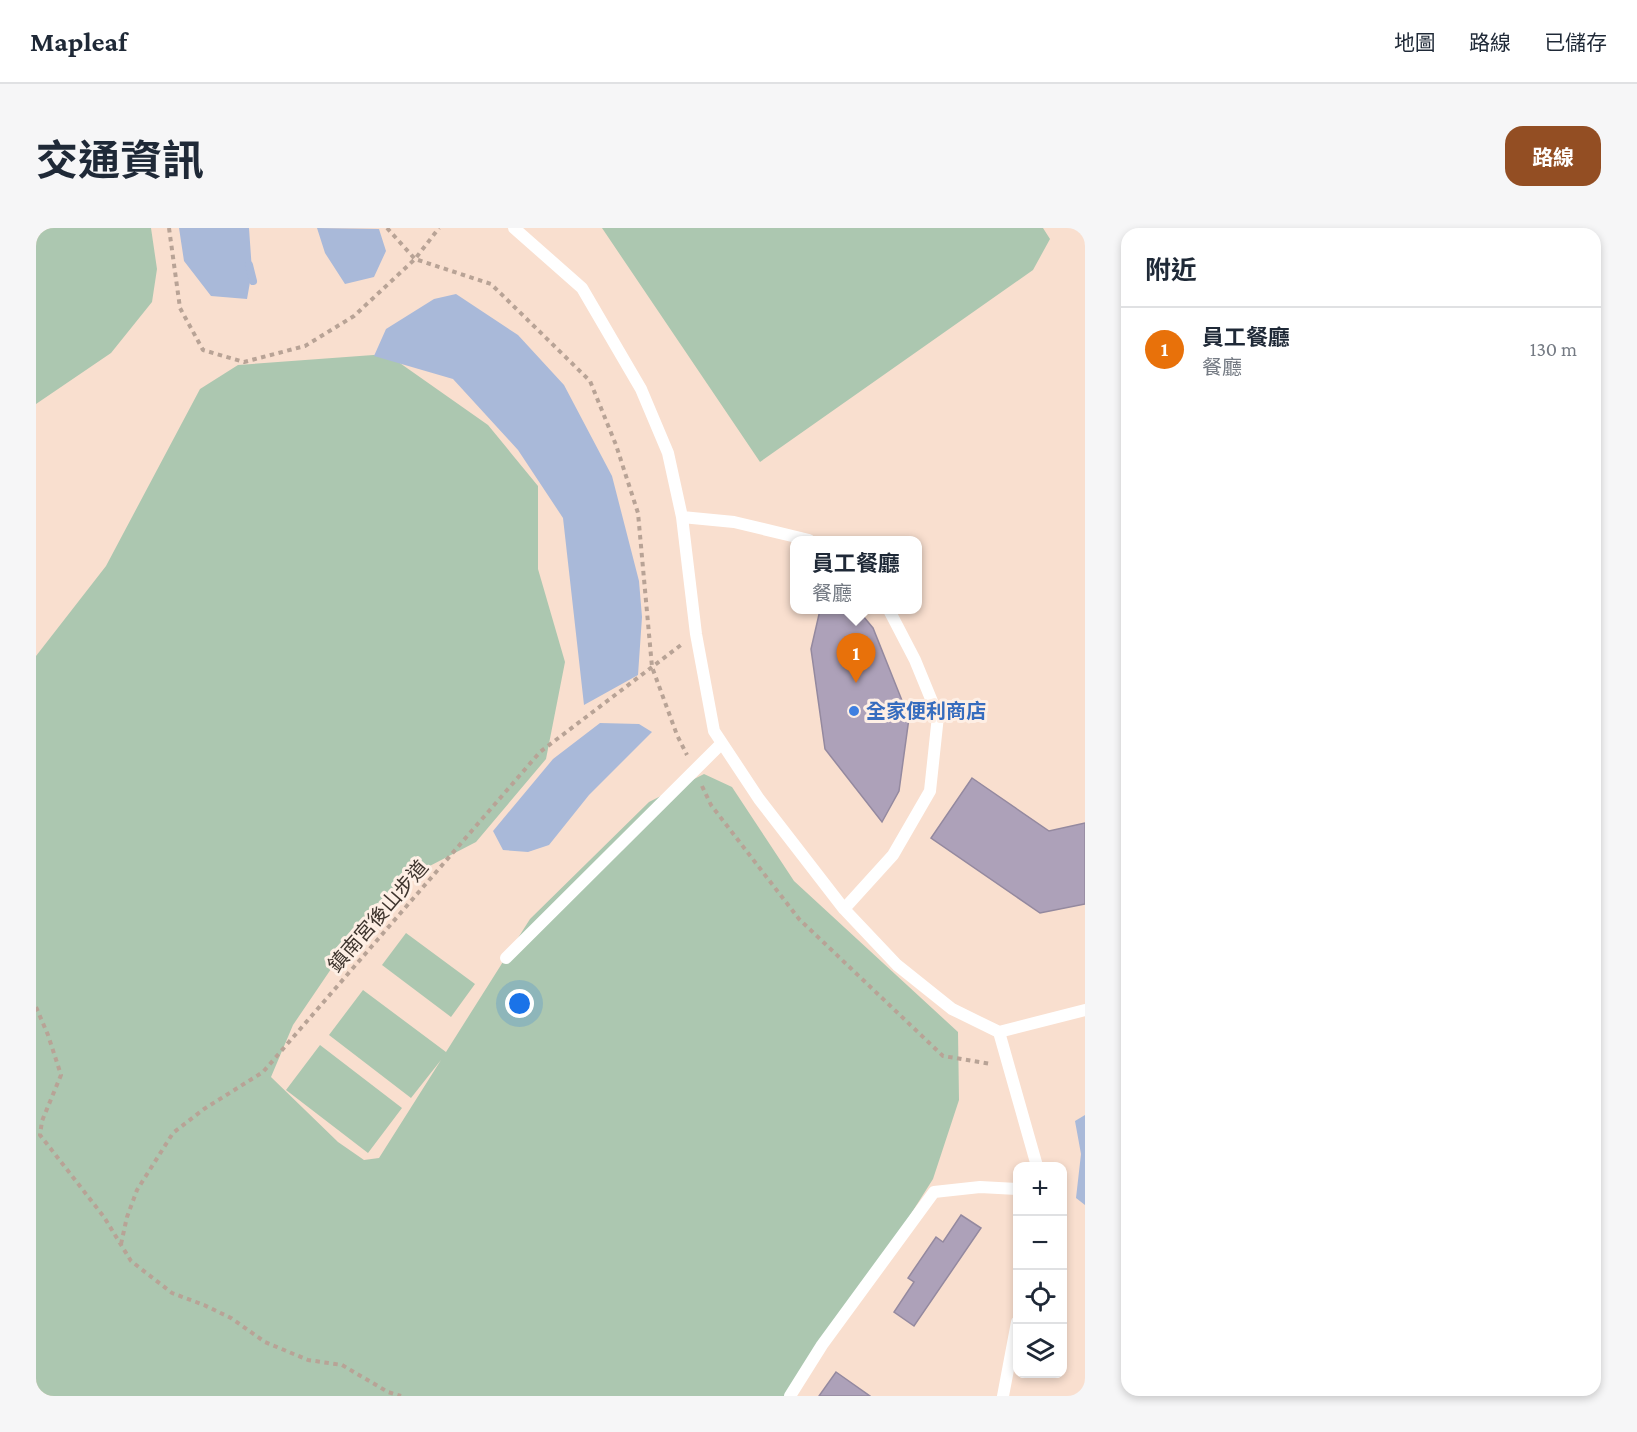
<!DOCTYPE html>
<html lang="zh-TW">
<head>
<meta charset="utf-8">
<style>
  :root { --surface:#fff; --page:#f6f6f7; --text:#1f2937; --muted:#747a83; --line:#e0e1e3; --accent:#934e23 }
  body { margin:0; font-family:"Crimson Pro","Noto Sans TC",serif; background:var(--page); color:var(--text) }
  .controls { position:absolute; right:18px; bottom:18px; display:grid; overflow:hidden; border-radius:12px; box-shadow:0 3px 9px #0003 }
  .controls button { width:54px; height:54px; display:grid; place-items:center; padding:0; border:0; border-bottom:2px solid var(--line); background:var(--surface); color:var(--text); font:30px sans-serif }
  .you { position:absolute; left:484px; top:776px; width:21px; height:21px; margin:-15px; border:4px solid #fff; border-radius:50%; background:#1a73e8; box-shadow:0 0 0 9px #1a73e833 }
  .badge { display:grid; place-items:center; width:39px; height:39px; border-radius:50%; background:var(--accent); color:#fff; font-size:20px; font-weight:700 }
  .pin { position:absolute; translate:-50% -50px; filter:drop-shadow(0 2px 3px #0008) }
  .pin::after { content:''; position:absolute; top:32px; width:21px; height:18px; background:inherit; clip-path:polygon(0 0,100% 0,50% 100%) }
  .popup { position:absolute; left:754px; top:308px; width:132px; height:78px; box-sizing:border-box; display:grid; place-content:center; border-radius:12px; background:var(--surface); filter:drop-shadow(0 2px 4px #0005); font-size:20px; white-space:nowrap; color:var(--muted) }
  .popup b { font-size:22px; color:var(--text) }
  .popup::after { content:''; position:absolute; left:50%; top:100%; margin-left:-12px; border:12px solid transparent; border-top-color:var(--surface) }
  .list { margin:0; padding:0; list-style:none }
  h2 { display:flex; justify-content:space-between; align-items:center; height:78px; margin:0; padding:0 24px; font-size:26px }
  h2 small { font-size:20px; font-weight:400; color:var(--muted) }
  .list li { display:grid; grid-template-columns:39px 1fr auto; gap:18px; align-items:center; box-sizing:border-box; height:84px; padding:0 24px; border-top:2px solid var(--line) }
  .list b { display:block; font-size:22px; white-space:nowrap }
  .list p { margin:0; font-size:20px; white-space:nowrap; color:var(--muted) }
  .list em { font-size:20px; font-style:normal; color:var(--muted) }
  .icon { flex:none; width:33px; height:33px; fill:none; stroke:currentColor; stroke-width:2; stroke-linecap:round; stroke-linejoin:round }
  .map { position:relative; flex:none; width:1049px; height:1168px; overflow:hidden; border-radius:18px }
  header { display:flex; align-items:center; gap:36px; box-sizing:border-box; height:84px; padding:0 30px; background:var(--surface); border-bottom:2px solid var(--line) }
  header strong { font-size:28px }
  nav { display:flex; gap:33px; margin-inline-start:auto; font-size:21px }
  .intro { display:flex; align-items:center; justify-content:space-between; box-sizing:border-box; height:144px; padding:0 36px }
  h1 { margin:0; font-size:42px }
  .button { padding:15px 27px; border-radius:18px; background:var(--accent); color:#fff; font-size:21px; font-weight:700 }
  main { display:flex; gap:36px; padding:0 36px }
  aside { flex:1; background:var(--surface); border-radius:18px; box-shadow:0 3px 9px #0003 }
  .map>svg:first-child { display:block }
  .green { fill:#acc7b0 }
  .water { fill:#a9b9d9 }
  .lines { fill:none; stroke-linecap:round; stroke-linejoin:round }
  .stream { stroke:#a9b9d9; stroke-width:8 }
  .building { fill:#ada1b9; stroke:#94899f; stroke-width:1.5 }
  .path { stroke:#b8a396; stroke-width:4; stroke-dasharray:4.5 4.5; stroke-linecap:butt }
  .lane { stroke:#fff; stroke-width:12 }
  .shop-dot { fill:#3f7fe0; stroke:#feefe5; stroke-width:2 }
  .labels { text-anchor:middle; stroke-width:6; stroke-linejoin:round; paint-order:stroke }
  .shop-label { font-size:20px; font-weight:bold; fill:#366cbe; stroke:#feefe5; text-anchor:start }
  .street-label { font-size:20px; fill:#3f352e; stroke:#feefe5 }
</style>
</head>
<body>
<header>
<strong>Mapleaf</strong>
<nav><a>地圖</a><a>路線</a><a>已儲存</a></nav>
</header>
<div class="intro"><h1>交通資訊</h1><a class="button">路線</a></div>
<main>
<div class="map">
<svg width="1049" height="1168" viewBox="0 0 1049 1168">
  <rect width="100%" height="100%" fill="#f9dfcf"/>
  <!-- green -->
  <path class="green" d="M0 0H115L121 41 116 74 75 125 0 176Z
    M566 0H1007L1014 11 997 42 724 234Z
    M351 126 452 197 502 258V341L529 434 510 531 440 614 384 643 312 716 257 797 235 849 302 914 328 932 343 930 405 832 375 870 293 807 327 762 410 824 494 691 613 574 668 546 696 559 758 653 922 804 923 872 897 951 760 1168H0V428L70 338 164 161 202 137Z
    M370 705 439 756 415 789 346 737Z
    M284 817 366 880 332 925 250 862Z"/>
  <!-- water -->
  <path class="water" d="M143 0H213L216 43 211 71 175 68 148 33Z
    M281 0 343 1 350 23 338 49 309 56 289 25Z
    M420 66 482 107 528 157 576 248 603 353 606 389 602 447 548 477 527 290 482 222 417 151 338 128 350 101 398 71Z
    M564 495 603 496 616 504 553 567 513 617 492 624 467 622 457 603 517 531Z
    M1049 887V977L1040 970 1045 926 1039 893Z"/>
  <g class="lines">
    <!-- stream -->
    <path class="stream" d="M213 37 217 53"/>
  </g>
  <!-- building -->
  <path class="building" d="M784 382H822L837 400 873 490 863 563 846 594 789 521 775 421Z
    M936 550 1013 603 1049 595V676L1004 685 895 610Z
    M925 987 945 1000 878 1098 858 1084 878 1054 872 1050 900 1009 907 1014Z
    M800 1144 834 1168H783Z"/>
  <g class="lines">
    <!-- path -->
    <path class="path" d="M133 0 144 80 167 122 208 134 269 118 318 88 379 31 403 0
      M351 0 379 31 455 56 554 153 580 217 602 285 616 439 641 507 651 527
      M666 558 675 577 763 691 907 828 955 836
      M0 779 12 807 25 847 6 893 4 907 68 989 95 1033 136 1065 168 1077 195 1090 229 1114 272 1132 306 1137 352 1164 365 1168
      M85 1016 91 989 101 962 137 905 168 881 227 844 504 524 645 417"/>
    <!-- lane -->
    <path class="lane" d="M478 0 546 60 605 161 632 225 646 289 660 406 678 503 723 571 808 681 861 737 916 781 963 804 1049 782
      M646 289 698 294 773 312
      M808 681 857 627 894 563 902 488 879 432 853 382
      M470 730 686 515
      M963 804 1001 938
      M754 1168 786 1117 898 964 944 959 981 961
      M967 1168 981 1094"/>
  </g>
  <!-- markers -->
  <circle class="shop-dot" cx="818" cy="483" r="6"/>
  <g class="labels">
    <!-- shop labels -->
    <g class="shop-label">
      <text x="830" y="490">全家便利商店</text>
    </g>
    <!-- street labels -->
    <g class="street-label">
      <text transform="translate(342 688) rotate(-49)" y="7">鎮南宮後山步道</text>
    </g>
  </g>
</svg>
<div class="controls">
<button>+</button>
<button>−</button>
<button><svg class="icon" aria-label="locate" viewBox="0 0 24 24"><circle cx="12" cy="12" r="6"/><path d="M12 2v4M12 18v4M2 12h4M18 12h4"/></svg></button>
<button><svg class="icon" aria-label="layers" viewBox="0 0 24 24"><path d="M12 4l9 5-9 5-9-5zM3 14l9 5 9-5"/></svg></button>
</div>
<div class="you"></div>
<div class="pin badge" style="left:820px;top:455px;background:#e8710a">1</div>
<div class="popup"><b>員工餐廳</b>餐廳</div>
</div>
<aside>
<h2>附近<small></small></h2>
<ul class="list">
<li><span class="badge" style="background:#e8710a">1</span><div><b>員工餐廳</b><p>餐廳</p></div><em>130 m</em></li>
</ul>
</aside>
</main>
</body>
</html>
